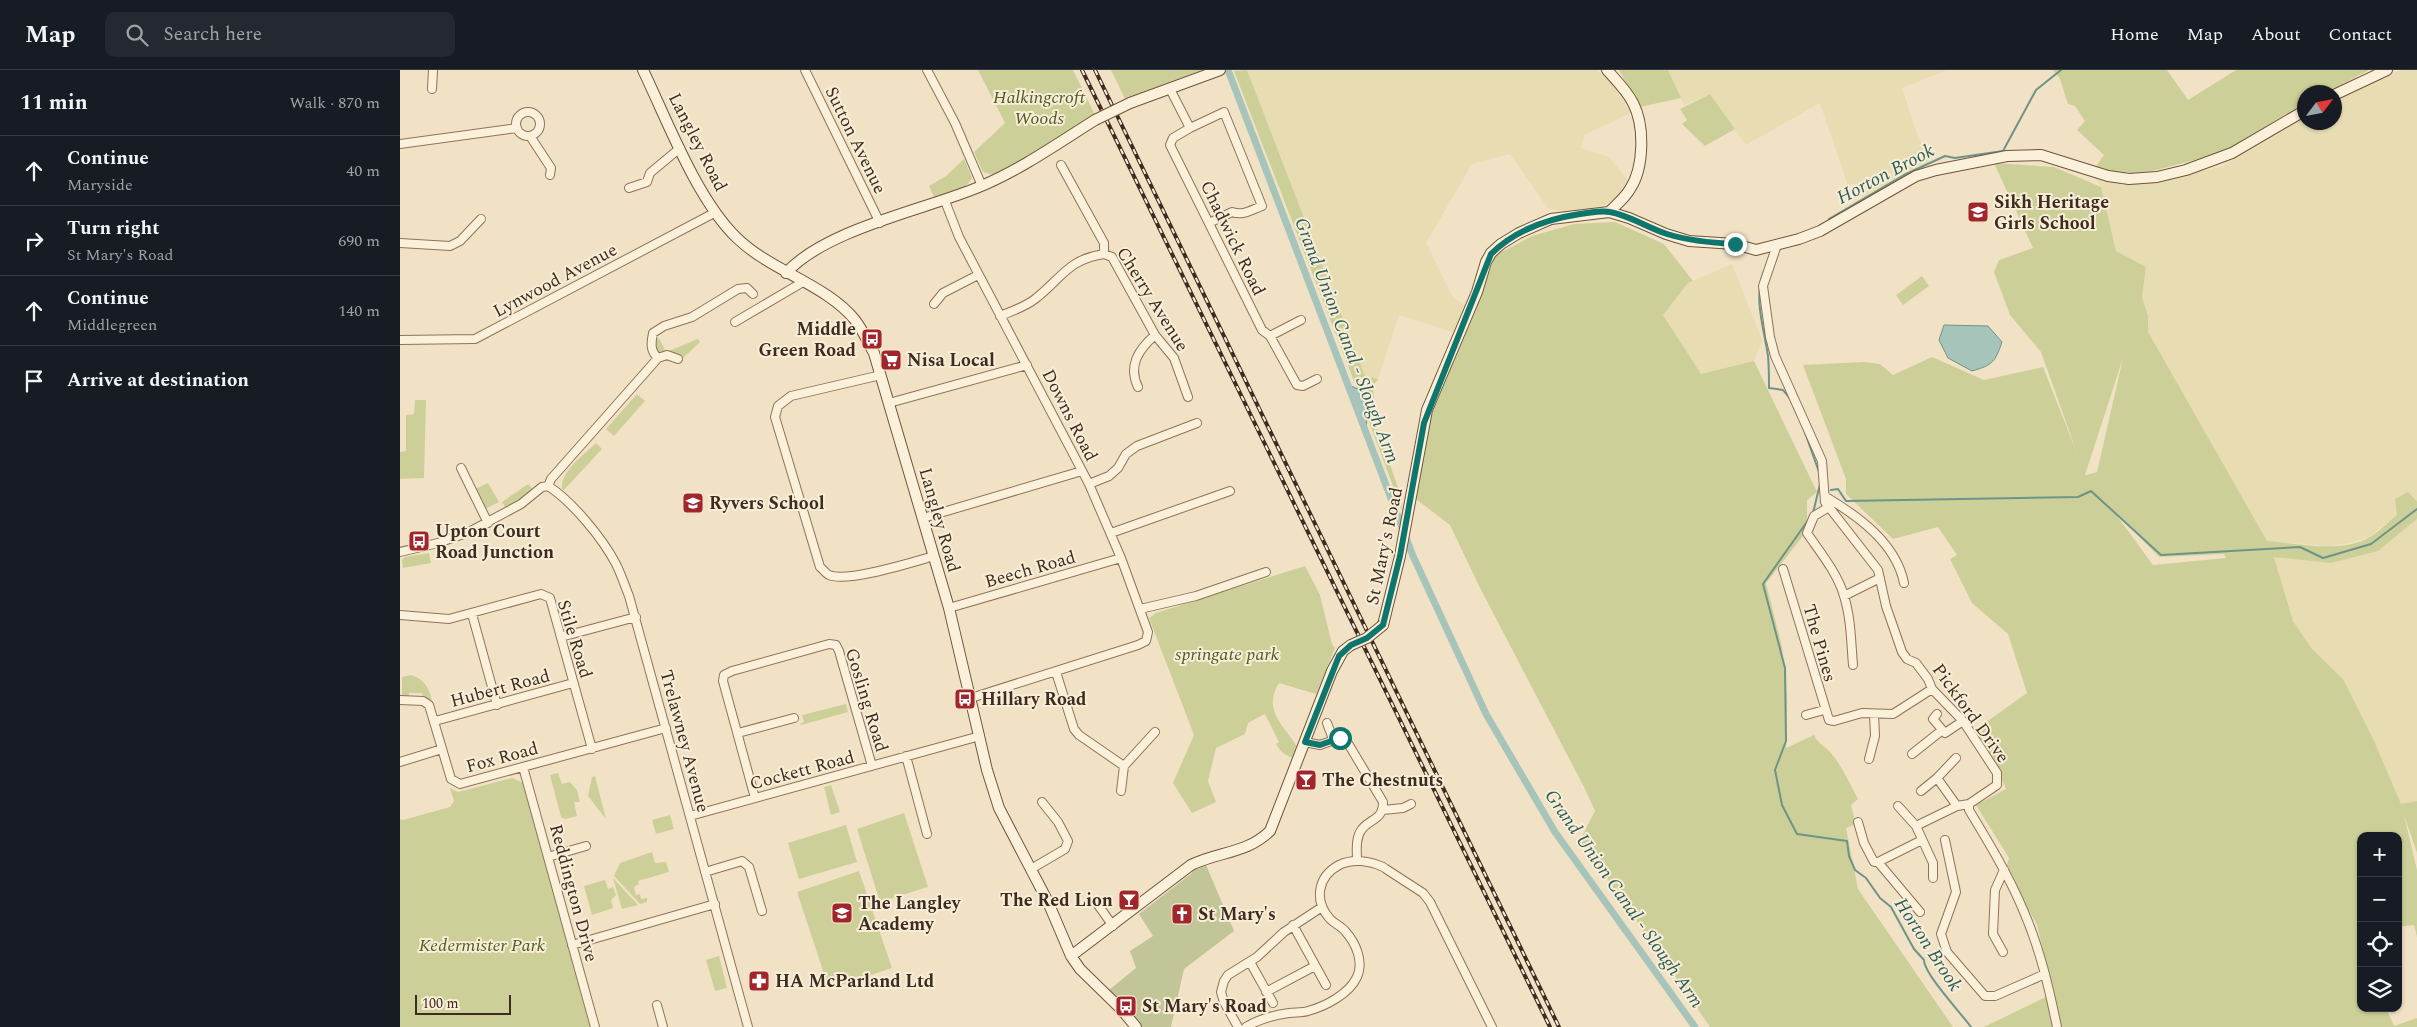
<!DOCTYPE html>
<html lang="en">
<head>
<meta charset="utf-8">
<style>
  :root { --surface:#171b24; --page:#242831; --text:#f1f3f6; --muted:#9ea1a6; --line:#363941 }
  body { margin:0; font-family:Spectral,serif; background:var(--page); color:var(--text) }
  .controls { position:absolute; right:15px; bottom:15px; display:grid; overflow:hidden; border-radius:10px; box-shadow:0 1px 4px #0004 }
  .controls button { width:45px; height:45px; display:grid; place-items:center; padding:0; border:0; border-bottom:1px solid var(--line); background:var(--surface); color:var(--text); font:25px sans-serif }
  .compass { position:absolute; left:1897px; top:15px; width:45px; height:45px; border-radius:50%; background:var(--surface); box-shadow:0 1px 4px #0004; rotate:58deg }
  .scale { position:absolute; left:15px; bottom:12px; width:96px; box-sizing:border-box; padding-left:5px; border:2px solid #3d2c1f; border-top:0; font-size:14px; line-height:18px; white-space:nowrap; color:#3d2c1f; -webkit-text-stroke:4px #f8edd6; paint-order:stroke }
  .stop { position:absolute; width:15px; height:15px; margin:-11px; border:4px solid #0f766e; border-radius:50%; background:#fff }
  .stop.end { background:#0f766e; border-color:#fff; box-shadow:0 1px 5px #0008 }
  .list { margin:0; padding:0; list-style:none }
  h2 { display:flex; justify-content:space-between; align-items:center; height:65px; margin:0; padding:0 20px; font-size:21px }
  h2 small { font-size:16px; font-weight:400; color:var(--muted) }
  .list li { display:grid; grid-template-columns:32px 1fr auto; gap:15px; align-items:center; box-sizing:border-box; height:70px; padding:0 20px; border-top:1px solid var(--line) }
  .list b { display:block; font-size:19px; white-space:nowrap }
  .list p { margin:0; font-size:16px; white-space:nowrap; color:var(--muted) }
  .list em { font-size:16px; font-style:normal; color:var(--muted) }
  .icon { flex:none; width:28px; height:28px; fill:none; stroke:currentColor; stroke-width:2; stroke-linecap:round; stroke-linejoin:round }
  .map { position:relative; flex:none; width:2017px; height:957px; overflow:hidden }
  header { display:flex; align-items:center; gap:30px; box-sizing:border-box; height:70px; padding:0 25px; background:var(--surface); border-bottom:1px solid var(--line) }
  header strong { font-size:24px }
  nav { display:flex; gap:28px; margin-inline-start:auto; font-size:18px }
  .search { width:350px; height:45px; background:var(--page); display:flex; align-items:center; gap:12px; box-sizing:border-box; padding:0 18px; border-radius:10px; color:var(--muted); font-size:19px }
  main { display:flex }
  aside { flex:1; background:var(--surface) }
  .map>svg:first-child { display:block }
  .farmland { fill:#e7dcb2 }
  .green { fill:#ccd098; fill-rule:evenodd }
  .cemetery { fill:#c1c598 }
  .water { fill:#a7c4bb; stroke:#6d9488 }
  .lines { fill:none; stroke-linecap:round; stroke-linejoin:round }
  .stream { stroke:#6d9488; stroke-width:2 }
  .canal { stroke:#a7c4bb; stroke-width:7 }
  .street-casing { stroke:#8e735a; stroke-width:10 }
  .secondary-casing { stroke:#70543d; stroke-width:12 }
  .street { stroke:#fbf0da; stroke-width:8 }
  .secondary { stroke:#fbf0da; stroke-width:10 }
  .rail-casing { stroke:#3d2c1f; stroke-width:4 }
  .rail { stroke:#f8edd6; stroke-width:2; stroke-dasharray:5.5; stroke-linecap:butt }
  .secondary-bridge-casing { stroke:#70543d; stroke-width:12; stroke-linecap:butt }
  .secondary-bridge { stroke:#fbf0da; stroke-width:10 }
  .route { stroke:#0f766e; stroke-width:6 }
  .labels { text-anchor:middle; stroke-width:4; stroke-linejoin:round; paint-order:stroke }
  .park-label { font-size:18px; font-style:italic; fill:#4f5b24; stroke:#f8edd6 }
  .street-label { font-size:18px; fill:#3d2c1f; stroke:#f8edd6 }
  .poi-label { font-size:18px; font-weight:bold; fill:#3d2c1f; stroke:#f8edd6; text-anchor:start }
  .water-label { font-size:19px; font-style:italic; fill:#2d5e58; stroke:#f8edd6 }
</style>
</head>
<body>
<header>
<strong>Map</strong>
<div class="search"><svg class="icon" aria-label="search" viewBox="0 0 24 24"><circle cx="10" cy="10" r="6"/><path d="M15 15l6 6"/></svg>Search here</div>
<nav><a>Home</a><a>Map</a><a>About</a><a>Contact</a></nav>
</header>
<main>
<aside>
<h2>11 min<small>Walk · 870 m</small></h2>
<ul class="list">
<li><svg class="icon" aria-label="ahead" viewBox="0 0 24 24"><path d="M12 20V5M6 11l6-6 6 6"/></svg><div><b>Continue</b><p>Maryside</p></div><em>40 m</em></li>
<li><svg class="icon" aria-label="right" viewBox="0 0 24 24"><path d="M7 20v-9h11M14 6l5 5-5 5"/></svg><div><b>Turn right</b><p>St Mary's Road</p></div><em>690 m</em></li>
<li><svg class="icon" aria-label="ahead" viewBox="0 0 24 24"><path d="M12 20V5M6 11l6-6 6 6"/></svg><div><b>Continue</b><p>Middlegreen</p></div><em>140 m</em></li>
<li><svg class="icon" aria-label="arrive" viewBox="0 0 24 24"><path d="M6 21V4h12l-3 4 3 4H6"/></svg><div><b>Arrive at destination</b></div></li>
</ul>
</aside>
<div class="map">
<svg width="2017" height="957" viewBox="0 0 2017 957">
  <rect width="100%" height="100%" fill="#f1e2c6"/>
  <!-- farmland -->
  <path class="farmland" d="M847 0H1197L1210 11 1231 43 1184 65 1181 78 1209 87 1229 111 1220 125 1207 134 1171 144 1148 138 1110 84 1072 94 1026 173 1053 228 1067 236 1057 260 1052 262 999 245 978 309 965 306Z
    M1268 0H1547L1502 18 1516 61 1530 92 1465 131 1454 113 1448 116 1420 33 1346 75 1310 24 1284 35Z
    M2002 0H2017V431L2008 422 1997 445 1969 467 1950 473 1929 476 1867 471 1747 262 1748 246 1742 227 1746 198 1716 181 1701 117 1696 109 1722 115 1737 114 1821 97 1904 48V52H1934L1935 32 1969 12Z
    M1332 194 1362 270 1354 291 1301 305 1263 245 1288 213Z
    M2017 449V733L2002 738 1943 609 1912 579 1893 551 1874 486 1931 493 2000 462Z"/>
  <!-- green -->
  <path class="green" d="M578 0H673L695 45 597 106 583 102 574 82 605 53Z
    M711 0H806L726 31Z
    M847 0 965 306 978 309 973 316 975 339 971 341 999 420 1003 443 966 344 969 319H957L834 1Z
    M1219 0H1268L1281 28 1240 37Z
    M1653 0H1767L1788 30 1836 0H1969L1928 22H1904V35L1823 83 1752 101 1733 103 1694 99 1704 85 1677 60 1685 51 1675 36 1668 34 1660 9Z
    M1310 24 1335 59 1305 76 1282 54 1287 50 1280 39Z
    M564 89 572 108 560 124 536 131 529 116 546 106Z
    M1594 93 1654 97 1701 117 1716 181 1746 197 1742 227 1748 246V262L1867 471C1898 473 1942 484 1970 467 1980 461 1988 452 1997 445L1995 429 2008 422 2017 431V449L1978 481 1931 493 1874 487 1893 551 1912 579 1943 609 1974 671 2001 734 2017 731V783L2004 745 2017 800V867L2014 855 1998 857V766H1961V938H1986L1994 956 2017 948V957H1662L1637 855 1606 798 1609 788 1576 735 1606 719 1595 692 1575 660 1627 623 1608 564 1572 533 1550 489 1557 485 1538 457 1493 469 1446 424V409L1403 295 1464 292 1480 294 1493 305 1532 287 1584 310 1643 297 1677 383 1641 282 1610 245 1594 202 1599 190 1633 178ZM1723 288 1697 402 1686 405H1685ZM1712 439 1759 487 1824 484 1826 488 1753 495Z
    M1215 152 1264 174 1293 211 1288 213 1263 245 1301 304 1354 291 1417 422 1407 430V461L1366 513 1382 577 1387 625 1386 678 1414 665C1418 674 1425 676 1431 683 1442 696 1450 714 1458 729L1451 735 1456 754 1446 758 1458 819 1553 957H1310L1180 770 1195 741 1184 717 1079 516 1050 455 1016 429 1028 354 1096 185 1132 166 1174 154Z
    M1522 206 1529 216 1503 235 1496 225Z
    M259 268 266 282 298 269 300 272 281 290 269 288 264 291 258 284 256 271Z
    M237 324 245 331 214 366 206 359Z
    M15 330H26L24 408 0 409V382L6 381V345L14 344Z
    M196 373 202 379 164 420 162 419C160 401 184 385 196 373Z
    M88 413 99 432 85 439 75 419Z
    M128 414 135 422 107 440 102 432Z
    M29 483 31 493 3 498 2 490 5 487Z
    M905 496 920 525 932 574 935 578 916 624 879 613C862 641 884 655 898 678L894 688C885 686 881 682 876 674L879 672 865 644 848 653 845 664 816 678 808 711 816 732 792 743 773 713 794 665 749 548 756 543Z
    M11 605C25 610 28 616 32 630L23 628 22 623H9V627H2V607Z
    M446 634 448 642 401 655 400 654 404 652 402 645Z
    M158 703 162 714 170 712 177 720 180 732H174L177 746 165 749 161 747 150 705Z
    M195 706 206 749 188 726 192 707Z
    M112 708 123 713 190 957H0V749L3 750 50 737 54 731 50 718 58 722Z
    M431 715 440 742 431 745 424 717Z
    M504 743 528 817 480 832 457 759Z
    M270 745 274 759 256 764 252 750Z
    M446 755 457 792 399 809 388 773Z
    M252 782 255 793 266 792 269 802 238 811 239 814 234 817 236 825 240 824 241 829 247 828V832L240 834 214 806 220 793Z
    M459 801 492 898 429 919 397 822Z
    M213 808 238 835 222 839Z
    M205 810 208 819 213 817 216 825 211 830 213 838 192 845 184 816Z
    M319 886 327 918 315 921 306 890Z
    M1650 925 1656 957H1584Z"/>
  <!-- cemetery -->
  <path class="cemetery" d="M806 795 834 861 784 899 771 957H741L727 936 709 920 736 898 730 881 753 866 739 844 792 803V801Z"/>
  <!-- water -->
  <path class="water" d="M1544 255 1588 256 1602 272C1595 292 1593 295 1572 301L1548 288 1539 270Z
    M948 314 957 319H969C971 333 966 347 966 362Z"/>
  <g class="lines">
    <!-- stream -->
    <path class="stream" d="M1429 149 1504 105 1545 86 1555 88 1603 81 1636 20 1661 0
      M1364 201C1353 228 1364 258 1368 286 1369 297 1369 307 1369 318L1383 320 1391 330
      M1403 357 1419 402
      M1431 420 1438 419 1446 431 1678 427 1691 421 1761 485 1900 477 1923 488 1971 474 2017 439
      M1413 443 1420 414
      M1409 449 1363 514 1385 598 1386 671 1375 700 1382 735 1397 764 1447 771 1449 786 1455 800 1466 808 1480 828 1491 837 1514 879 1524 890C1524 904 1561 943 1571 957"/>
    <!-- canal -->
    <path class="canal" d="M828 0 1013 486 1086 644 1155 762 1295 957"/>
    <!-- street casing -->
    <g class="street-casing">
      <path id="street" d="M405 0 480 153
        M527 0 555 53 582 116
        M32 19 33 0
        M770 19 790 58 773 68 770 75 862 260 870 266 897 315 903 316 917 309
        M116 54a12 12 0 1 1 24 0a12 12 0 1 1-24 0Z
        M790 58 824 42 862 136C851 140 843 146 832 142L809 153
        M130 66 151 98 150 105
        M0 74 117 58
        M661 95 704 173V184L712 187 755 265 774 288 788 327
        M229 118 247 112 250 103 280 78
        M545 131 559 167 689 414 721 488 748 562 746 571 738 575 571 628
        M0 173 50 176 60 171 81 149
        M1377 175 1363 216 1370 267 1375 286 1422 391 1425 432 1478 500 1486 536 1502 582 1507 589 1516 593 1528 609 1532 619 1563 651 1597 703V715L1569 734
        M534 234 543 223 578 205
        M600 246C612 241 625 237 635 229 661 209 668 189 704 184
        M335 252 403 212
        M870 266 901 250
        M0 270 75 269 316 142
        M278 289 267 285 258 288C250 281 251 273 253 263L264 256 292 247 338 219 347 218 353 224
        M481 305 391 326 378 336 375 347 420 497C423 499 426 504 429 505 447 513 513 492 534 486
        M738 317C728 296 738 280 755 265
        M489 333 627 295
        M61 398 88 453
        M689 414 709 406 718 398 726 384 737 376 797 353
        M148 416C172 431 203 469 216 494 221 504 225 516 229 526L348 957
        M148 416 151 409 258 288
        M1426 427C1458 446 1496 473 1504 513
        M1429 437 1414 446 1407 463C1420 482 1438 504 1444 526 1451 548 1451 572 1453 595
        M523 448 682 401
        M711 463 830 421
        M0 482 38 473 69 462 121 434 142 417 148 416
        M1383 499 1429 650 1434 651 1462 643 1493 644 1532 619
        M1444 526 1480 508
        M549 538 721 488
        M740 539 796 526 866 502
        M72 544 97 635
        M0 545 49 549 141 524 150 528 192 679
        M161 567 236 547
        M656 602 674 659 679 665 724 696 755 662
        M0 630 23 631 29 635 51 709 60 714 266 658
        M1537 644 1533 649 1545 663 1563 651
        M1406 645 1424 640
        M35 651 173 613
        M927 653 933 669
        M338 663 394 648
        M905 672 920 675 940 668 946 670 983 732C983 750 971 748 962 759 955 768 957 781 957 791
        M1512 684 1541 661
        M506 686 527 764
        M1469 689 1475 666 1474 644
        M0 692 42 679
        M123 697 195 957
        M1537 708 1556 688
        M721 721 724 696
        M1521 721 1537 708 1557 736
        M355 728 323 611 324 605 332 601 429 574 436 575 439 581 472 696
        M1569 734V740C1589 773 1609 806 1624 842 1640 879 1649 918 1657 957
        M1498 736 1516 756 1557 736 1569 734
        M983 740 1003 738 1011 734
        M290 746 580 666
        M1458 752 1464 773 1474 792H1478L1520 842
        M1516 756 1533 793V808
        M1545 770 1556 822 1541 864 1547 882 1585 926H1595L1645 904
        M148 787 186 776
        M1478 792 1522 770
        M631 799 665 779 668 771 658 752 642 732
        M986 799 1023 823 1030 832 1092 957
        M305 802 342 791 349 797 362 841
        M696 832 713 856
        M893 855 926 915
        M172 875 315 834
        M1603 882 1593 864 1595 820 1604 800
        M850 892 873 933
        M866 922 915 896
        M257 935 263 957
        M838 957 824 932 821 922 824 911 828 905 857 887 884 862 922 837
        M846 957C859 949 874 945 889 943 895 942 902 943 908 941 926 936 949 924 957 907 964 892 956 873 945 861 941 856 935 854 930 849 914 831 917 807 939 795 953 788 970 791 983 797"/>
    </g>
    <!-- secondary casing -->
    <g class="secondary-casing">
      <path id="secondary" d="M243 0C267 50 297 130 337 168 371 201 427 215 455 250 463 260 468 273 474 283L549 538 587 700 599 738 648 832 671 886 680 899 722 940 736 957
        M1207 0C1216 10 1227 21 1233 33 1245 56 1244 98 1230 119 1225 128 1216 135 1209 142
        M1934 25 1987 0
        M730 33 820 0
        M386 203C426 159 524 140 579 117 620 100 657 74 695 50
        M983 555 1000 486 1027 340 1077 222 1086 192 1091 183 1101 174 1119 163 1151 149 1209 142 1229 148 1266 164 1289 171 1335 174 1356 180 1399 169 1420 161 1516 106 1536 100 1607 86 1641 85 1708 106 1729 109 1757 107 1786 100 1832 83 1904 41
        M671 886 791 795C820 781 846 784 870 761L932 601 943 581 951 575"/>
    </g>
    <!-- street -->
    <use href="#street" class="street"/>
    <!-- secondary -->
    <use href="#secondary" class="secondary"/>
    <!-- rail casing -->
    <g class="rail-casing">
      <path id="rail" d="M682 0 1150 957
        M695 0 1159 957"/>
    </g>
    <!-- rail -->
    <use href="#rail" class="rail"/>
    <!-- secondary-bridge casing -->
    <g class="secondary-bridge-casing">
      <path id="secondary-bridge" d="M695 50 730 33
        M951 575 967 568 983 555"/>
    </g>
    <!-- secondary-bridge -->
    <use href="#secondary-bridge" class="secondary-bridge"/>
  </g>
  <g class="lines">
    <!-- route -->
    <path class="route" d="M940 668 920 675 905 672 939 586 951 575 967 568 983 555 1000 486 1024 353 1091 184C1115 160 1147 149 1180 144 1190 143 1201 140 1210 142 1231 146 1248 158 1267 164 1290 171 1312 173 1335 174"/>
  </g>
  <!-- icons -->
  <defs>
    <g id="school-square" transform="scale(1.125)"><rect x="-9" y="-9" width="18" height="18" rx="4" fill="#a1262c" stroke="#f8edd6"/><path d="M0-5L7-2L0 1L-7-2ZM-4 1L0 2.5L4 1V4Q0 6-4 4Z" fill="#fff"/></g>
    <g id="bus-square" transform="scale(1.125)"><rect x="-9" y="-9" width="18" height="18" rx="4" fill="#a1262c" stroke="#f8edd6"/><path d="M-5-6H5V4H4V6H2V4H-2V6H-4V4H-5ZM-3.5-4V0h7V-4ZM-3.5 1.2v1.5H-2V1.2ZM2 1.2v1.5H3.5V1.2Z" fill="#fff"/></g>
    <g id="supermarket-square" transform="scale(1.125)"><rect x="-9" y="-9" width="18" height="18" rx="4" fill="#a1262c" stroke="#f8edd6"/><path d="M-6-5.5h2.5l.6 2H6L4.5 2H-2.5L-4.4-4H-6ZM-1.5 3.2a1.3 1.3 0 1 0 .1 0ZM3 3.2a1.3 1.3 0 1 0 .1 0Z" fill="#fff"/></g>
    <g id="bar-square" transform="scale(1.125)"><rect x="-9" y="-9" width="18" height="18" rx="4" fill="#a1262c" stroke="#f8edd6"/><path d="M-6-5H6L.8 .8V4.5H3.5V6h-7V4.5H-.8V.8Z" fill="#fff"/></g>
    <g id="church-square" transform="scale(1.125)"><rect x="-9" y="-9" width="18" height="18" rx="4" fill="#a1262c" stroke="#f8edd6"/><path d="M-1.2-6h2.4v3.5h3.3v2.4h-3.3V6h-2.4V-.1h-3.3v-2.4h3.3Z" fill="#fff"/></g>
    <g id="pharmacy-square" transform="scale(1.125)"><rect x="-9" y="-9" width="18" height="18" rx="4" fill="#a1262c" stroke="#f8edd6"/><path d="M-2-6h4v4h4v4h-4v4h-4v-4h-4v-4h4Z" fill="#fff"/></g>
  </defs>
  <g fill-rule="evenodd">
    <use href="#school-square" x="1578" y="142"/>
    <use href="#bus-square" x="472" y="269"/>
    <use href="#supermarket-square" x="491" y="290"/>
    <use href="#school-square" x="293" y="433"/>
    <use href="#bus-square" x="19" y="471"/>
    <use href="#bus-square" x="565" y="629"/>
    <use href="#bar-square" x="906" y="710"/>
    <use href="#bar-square" x="729" y="830"/>
    <use href="#school-square" x="442" y="843"/>
    <use href="#church-square" x="782" y="844"/>
    <use href="#pharmacy-square" x="359" y="911"/>
    <use href="#bus-square" x="726" y="936"/>
  </g>
  <g class="labels">
    <!-- park labels -->
    <g class="park-label">
      <text x="639" y="33">Halkingcroft<tspan x="639" dy="21">Woods</tspan></text>
      <text x="827" y="590">springate park</text>
      <text x="82" y="881">Kedermister Park</text>
    </g>
    <!-- street labels -->
    <g class="street-label">
      <text transform="translate(456 70) rotate(64)" y="6">Sutton Avenue</text>
      <text transform="translate(298 72) rotate(63)" y="6">Langley Road</text>
      <text transform="translate(833 168) rotate(64)" y="6">Chadwick Road</text>
      <text transform="translate(155 210) rotate(-28)" y="6">Lynwood Avenue</text>
      <text transform="translate(753 229) rotate(58)" y="6">Cherry Avenue</text>
      <text transform="translate(670 345) rotate(63)" y="6">Downs Road</text>
      <text transform="translate(540 450) rotate(74)" y="6">Langley Road</text>
      <text transform="translate(984 476) rotate(-78)" y="6">St Mary's Road</text>
      <text transform="translate(630 499) rotate(-16)" y="6">Beech Road</text>
      <text transform="translate(175 569) rotate(73)" y="6">Stile Road</text>
      <text transform="translate(1420 573) rotate(74)" y="6">The Pines</text>
      <text transform="translate(100 618) rotate(-15)" y="6">Hubert Road</text>
      <text transform="translate(467 630) rotate(73)" y="6">Gosling Road</text>
      <text transform="translate(1571 643) rotate(54)" y="6">Pickford Drive</text>
      <text transform="translate(285 671) rotate(75)" y="6">Trelawney Avenue</text>
      <text transform="translate(102 687) rotate(-15)" y="6">Fox Road</text>
      <text transform="translate(402 700) rotate(-15)" y="6">Cockett Road</text>
      <text transform="translate(174 823) rotate(75)" y="6">Reddington Drive</text>
    </g>
    <!-- poi labels -->
    <g class="poi-label">
      <text x="1594" y="138">Sikh Heritage<tspan x="1594" dy="21">Girls School</tspan></text>
      <text x="456" y="265" text-anchor="end">Middle<tspan x="456" dy="21">Green Road</tspan></text>
      <text x="507" y="296">Nisa Local</text>
      <text x="309" y="439">Ryvers School</text>
      <text x="35" y="467">Upton Court<tspan x="35" dy="21">Road Junction</tspan></text>
      <text x="581" y="635">Hillary Road</text>
      <text x="922" y="716">The Chestnuts</text>
      <text x="713" y="836" text-anchor="end">The Red Lion</text>
      <text x="458" y="839">The Langley<tspan x="458" dy="21">Academy</tspan></text>
      <text x="798" y="850">St Mary's</text>
      <text x="375" y="917">HA McParland Ltd</text>
      <text x="742" y="942">St Mary's Road</text>
    </g>
    <!-- water labels -->
    <g class="water-label">
      <text transform="translate(1485 103) rotate(-28)" y="7">Horton Brook</text>
      <text transform="translate(948 270) rotate(69)" y="7">Grand Union Canal - Slough Arm</text>
      <text transform="translate(1225 828) rotate(55)" y="7">Grand Union Canal - Slough Arm</text>
      <text transform="translate(1529 874) rotate(57)" y="7">Horton Brook</text>
    </g>
  </g>
</svg>
<div class="controls">
<button>+</button>
<button>−</button>
<button><svg class="icon" aria-label="locate" viewBox="0 0 24 24"><circle cx="12" cy="12" r="6"/><path d="M12 2v4M12 18v4M2 12h4M18 12h4"/></svg></button>
<button><svg class="icon" aria-label="layers" viewBox="0 0 24 24"><path d="M12 4l9 5-9 5-9-5zM3 14l9 5 9-5"/></svg></button>
</div>
<svg class="compass" viewBox="-18 -18 36 36"><path d="M0-13l5 13h-10z" fill="#e53935"/><path d="M0 13l5-13h-10z" fill="#9ea1a6"/></svg>
<div class="scale">100 m</div>
<div class="stop" style="left:940px;top:668px"></div>
<div class="stop end" style="left:1335px;top:174px"></div>
</div>
</main>
</body>
</html>
